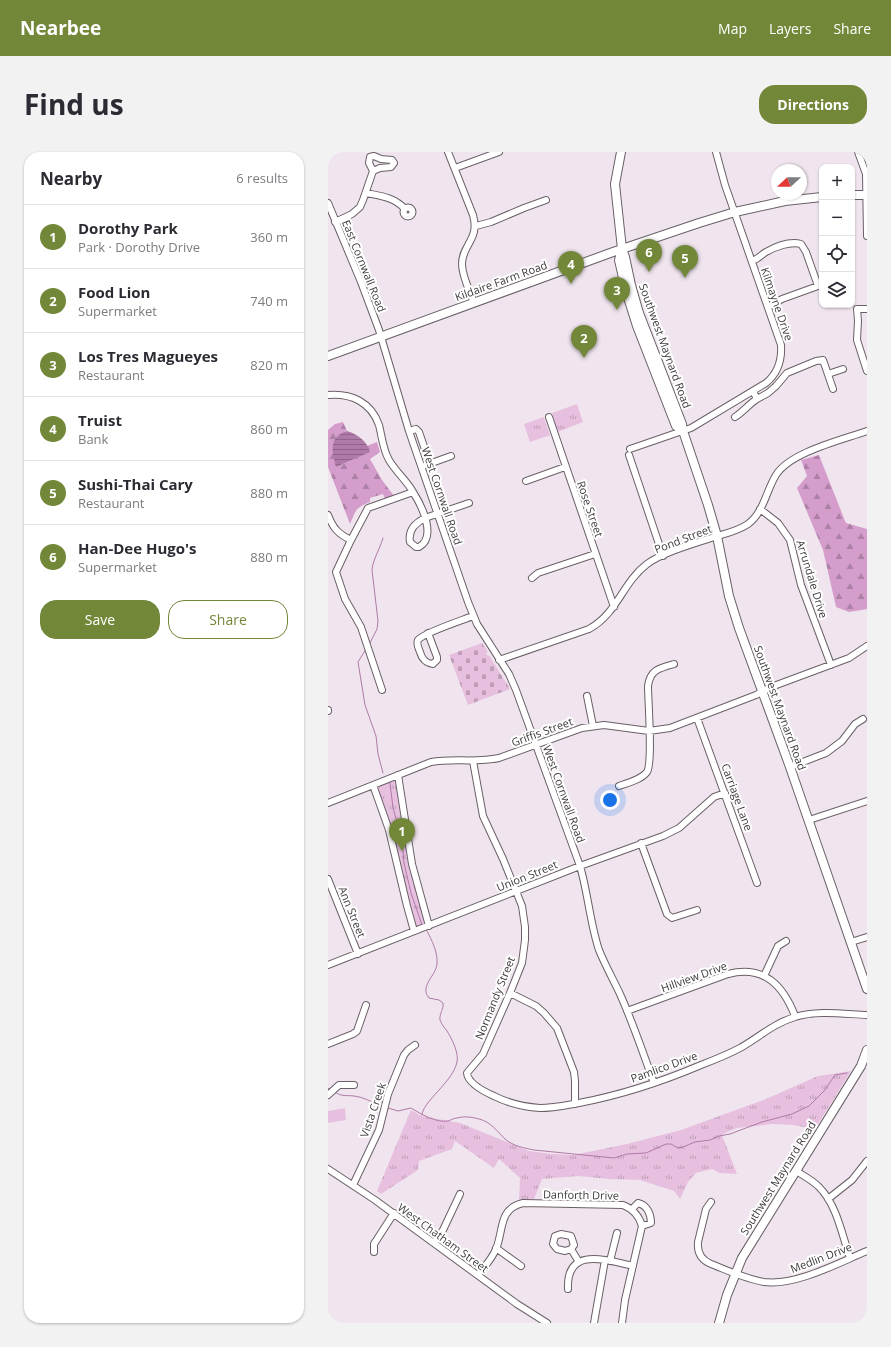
<!DOCTYPE html>
<html lang="en">
<head>
<meta charset="utf-8">
<style>
  :root { --surface:#fff; --page:#f2f2f3; --text:#2b2b33; --muted:#7c7c81; --line:#e1e1e2; --accent:#728738 }
  body { margin:0; font-family:"Open Sans",sans-serif; background:var(--page); color:var(--text) }
  .controls { position:absolute; right:12px; top:12px; display:grid; overflow:hidden; border-radius:8px; box-shadow:0 1px 3px #0004 }
  .controls button { width:36px; height:36px; display:grid; place-items:center; padding:0; border:0; border-bottom:1px solid var(--line); background:var(--surface); color:var(--text); font:20px sans-serif }
  .compass { position:absolute; left:443px; top:12px; width:36px; height:36px; border-radius:50%; background:var(--surface); box-shadow:0 1px 3px #0004; rotate:249deg }
  .you { position:absolute; left:282px; top:648px; width:14px; height:14px; margin:-10px; border:3px solid #fff; border-radius:50%; background:#1a73e8; box-shadow:0 0 0 6px #1a73e833 }
  .badge { display:grid; place-items:center; width:26px; height:26px; border-radius:50%; background:var(--accent); color:#fff; font-size:13px; font-weight:700 }
  .pin { position:absolute; translate:-50% -33px; filter:drop-shadow(0 1px 2px #0008) }
  .pin::after { content:''; position:absolute; top:21px; width:14px; height:12px; background:inherit; clip-path:polygon(0 0,100% 0,50% 100%) }
  .list { margin:0; padding:0; list-style:none }
  h2 { display:flex; justify-content:space-between; align-items:center; height:52px; margin:0; padding:0 16px; font-size:17px }
  h2 small { font-size:13px; font-weight:400; color:var(--muted) }
  .list li { display:grid; grid-template-columns:26px 1fr auto; gap:12px; align-items:center; box-sizing:border-box; height:64px; padding:0 16px; border-top:1px solid var(--line) }
  .list b { display:block; font-size:15px; white-space:nowrap }
  .list p { margin:0; font-size:13px; white-space:nowrap; color:var(--muted) }
  .list em { font-size:13px; font-style:normal; color:var(--muted) }
  .actions { display:flex; gap:8px; padding:12px 16px }
  .actions a { flex:1; padding:9px 0; border:1px solid var(--accent); border-radius:16px; text-align:center; font-size:14px; color:var(--accent) }
  .actions .main { background:var(--accent); color:#fff }
  .icon { flex:none; width:22px; height:22px; fill:none; stroke:currentColor; stroke-width:2; stroke-linecap:round; stroke-linejoin:round }
  .map { position:relative; flex:none; width:539px; height:1171px; overflow:hidden; border-radius:16px }
  header { display:flex; align-items:center; gap:24px; box-sizing:border-box; height:56px; padding:0 20px; background:var(--accent); color:#fff }
  header strong { font-size:19px }
  nav { display:flex; gap:22px; margin-inline-start:auto; font-size:14px }
  .intro { display:flex; align-items:center; justify-content:space-between; box-sizing:border-box; height:96px; padding:0 24px }
  h1 { margin:0; font-size:28px }
  .button { padding:10px 18px; border-radius:16px; background:var(--accent); color:#fff; font-size:14px; font-weight:700 }
  main { display:flex; gap:24px; padding:0 24px }
  aside { flex:1; background:var(--surface); border-radius:16px; box-shadow:0 1px 3px #0004 }
  .map>svg:first-child { display:block }
  .grass { fill:#e7c0e0 }
  .forest { fill:url(#forest-firs) }
  .cemetery { fill:url(#cemetery-stones) }
  .park { fill:url(#park-tufts) }
  .water { fill:url(#water-rules) }
  .lines { fill:none; stroke-linecap:round; stroke-linejoin:round }
  .stream { stroke:#af7aa7; stroke-width:1 }
  .minor-casing { stroke:#696067; stroke-width:8 }
  .major-casing { stroke:#696067; stroke-width:10 }
  .minor { stroke:#fff; stroke-width:6 }
  .major { stroke:#fff; stroke-width:8 }
  .labels { text-anchor:middle; stroke-width:4; stroke-linejoin:round; paint-order:stroke }
  .street-label { font-size:11px; fill:#3f3a3e; stroke:#fff }
</style>
</head>
<body>
<header>
<strong>Nearbee</strong>
<nav><a>Map</a><a>Layers</a><a>Share</a></nav>
</header>
<div class="intro"><h1>Find us</h1><a class="button">Directions</a></div>
<main>
<aside>
<h2>Nearby<small>6 results</small></h2>
<ul class="list">
<li><span class="badge">1</span><div><b>Dorothy Park</b><p>Park · Dorothy Drive</p></div><em>360 m</em></li>
<li><span class="badge">2</span><div><b>Food Lion</b><p>Supermarket</p></div><em>740 m</em></li>
<li><span class="badge">3</span><div><b>Los Tres Magueyes</b><p>Restaurant</p></div><em>820 m</em></li>
<li><span class="badge">4</span><div><b>Truist</b><p>Bank</p></div><em>860 m</em></li>
<li><span class="badge">5</span><div><b>Sushi-Thai Cary</b><p>Restaurant</p></div><em>880 m</em></li>
<li><span class="badge">6</span><div><b>Han-Dee Hugo's</b><p>Supermarket</p></div><em>880 m</em></li>
</ul>
<div class="actions"><a class="main">Save</a><a>Share</a></div>
</aside>
<div class="map">
<svg width="539" height="1171" viewBox="0 0 539 1171">
  <defs>
    <pattern id="forest-firs" width="22" height="20" patternUnits="userSpaceOnUse"><rect width="22" height="20" fill="#d49dcb"/><path d="M5 1l3.5 6h-7zM16 11l3.5 6h-7z" fill="#ad81a6"/></pattern>
    <pattern id="cemetery-stones" width="16" height="16" patternUnits="userSpaceOnUse"><rect width="16" height="16" fill="#e7c0e0"/><path d="M2 7V4a2 2 0 0 1 4 0v3zM10 15v-3a2 2 0 0 1 4 0v3z" fill="#bd9db7"/></pattern>
    <pattern id="park-tufts" width="24" height="20" patternUnits="userSpaceOnUse"><rect width="24" height="20" fill="#e7c0e0"/><path d="M3 7l-1-3M5 7V3M7 7l1-3M15 17l-1-3M17 17v-4M19 17l1-3" fill="none" stroke="#bd9db7"/></pattern>
    <pattern id="water-rules" width="6" height="5" patternUnits="userSpaceOnUse"><rect width="6" height="5" fill="#af7aa7"/><path d="M0 2.5h6" fill="none" stroke="#906589"/></pattern>
  </defs>
  <rect width="100%" height="100%" fill="#f0e5ee"/>
  <!-- grass -->
  <path class="grass" d="M17 956 18 968 0 971V959Z"/>
  <!-- forest -->
  <path class="forest" d="M15 270 19 279 16 280 13 313 41 300 39 294 49 290 52 300 42 307 54 328 66 344 57 347 55 342 42 346V350C27 356 28 358 22 372L0 315V278L7 272Z
    M491 303 517 369 518 371 539 377V457L521 460 508 455 495 398 469 336 479 324 473 308Z"/>
  <!-- cemetery -->
  <path class="cemetery" d="M154 491 160 500 158 501 160 504 161 503 182 537 140 553 121 503Z"/>
  <!-- park -->
  <path class="park" d="M249 252 255 270 230 280 224 261Z
    M216 265 222 283 202 290 196 272Z
    M67 627H68L99 771 88 776 48 634Z
    M523 919 487 977 465 973 444 972 409 976 395 982 394 983 409 1022 391 1021 384 1017 368 1021 360 1030 352 1047 346 1039 312 1028 281 1027 250 1024 214 1027 206 1047 191 1048 192 1026 171 1007 166 1016 127 989 124 997 91 1009 90 1018 53 1042 49 1039 83 958 94 964 132 971 201 999 224 1002 245 1003 299 992 353 978 438 947 490 924Z"/>
  <!-- water -->
  <path class="water" d="M19 279C29 282 39 289 42 300L8 315C4 300 0 285 19 279Z"/>
  <g class="lines">
    <!-- stream -->
    <path class="stream" d="M41 493 49 477 50 469 44 418C45 407 52 397 55 386
      M38 497 30 510 37 553 48 584 50 602 55 621
      M62 631 65 656 74 687 76 711 83 741 94 773
      M0 936 1 937
      M7 940C14 945 18 943 26 944 35 945 44 950 53 954
      M60 956 70 959 83 956C93 962 108 971 120 969 123 968 126 966 129 966 136 964 144 965 151 967 163 970 169 979 177 987 185 994 196 996 206 998L286 1006 299 1002 318 1001 338 992H343L350 996 355 995 367 990 382 988 391 984 402 982 434 970 464 962 481 954 496 939 507 923 519 921
      M94 963C94 950 125 930 129 910 131 901 124 887 119 879 116 875 114 873 112 868 111 862 116 857 115 851L111 848 101 846C91 834 108 824 109 812 110 800 104 789 99 779"/>
    <!-- minor casing -->
    <g class="minor-casing">
      <path id="minor" d="M120 0 145 63C152 88 134 92 134 112 134 125 142 139 146 151
        M530 0 538 22 539 84
        M127 16 171 0
        M38 41C53 44 66 45 77 57
        M0 51 33 130 51 178 81 279 140 450 149 472 181 522 188 538 252 714C260 741 262 771 271 798 277 813 285 827 292 842 305 871 315 901 326 931
        M75.5 60a4.5 4.5 0 1 1 9 0a4.5 4.5 0 1 1-9 0Z
        M7 70 24 62 32 55 35 48 45 19 41 11 42 5 46 4 53 7 64 8 66 11 63 15 52 16 45 19
        M148 74 163 70 196 56 218 48
        M424 109C430 107 433 103 438 100 447 95 462 89 473 92L478 100 490 134 454 147 440 155
        M539 157H529L530 169 529 188 539 219
        M500 222 515 217
        M425 239 429 247 440 241 448 234 459 221 488 209 495 208 505 237
        M0 243C23 241 43 250 51 273 54 285 55 298 61 308 68 320 79 329 85 340 94 354 109 385 91 395H88L82 390C80 379 87 371 97 366L141 351
        M221 265 286 455
        M407 265C416 259 421 252 429 247
        M81 279 88 277 91 280 102 312
        M302 297 363 276 438 231C450 221 454 208 453 193L397 33 388 0
        M301 303 335 404
        M98 313 123 304
        M198 329 237 315
        M432 357 450 371 462 388 473 433 503 513
        M0 363C5 376 10 382 23 388
        M204 426 210 421 267 402
        M100 481 109 505V508L105 512C97 511 94 507 92 500 91 497 88 492 90 488 95 481 135 468 145 464
        M171 508 261 477C290 461 294 431 319 412 335 400 369 391 389 384 399 381 410 379 420 372 436 360 438 339 448 323 462 300 514 288 539 279
        M54 538 33 475 17 447 8 420 23 388 40 356 85 340
        M259 544 265 574
        M0 558V559
        M369 566 429 731
        M145 609 155 664 175 707 194 754 197 775V788L194 811 182 841 155 902 139 921C140 932 157 940 166 944 180 951 197 955 212 956 225 956 239 953 251 951 293 943 333 930 373 913 386 908 399 903 412 896 430 886 446 871 467 865 489 858 516 862 539 863
        M462 615 498 601 514 589 527 572 535 567
        M70 623 84 712 101 774
        M45 633 61 678 79 754 86 779
        M291 634C299 631 313 628 319 620 325 610 320 549 320 534 322 518 331 516 346 512
        M0 651 103 610C126 606 148 611 171 606L254 576 276 573 321 579 342 576 428 543 443 535 521 506 539 494
        M481 668 539 649
        M313 691 339 762 344 766 369 758
        M0 727 30 802
        M523 790 539 785
        M0 813 252 714 335 684 351 676 386 645 397 641
        M436 824 450 794 458 789
        M182 841 208 854 216 861 229 876 246 920 247 929V952
        M299 859 400 822C436 813 455 833 467 864
        M0 892 25 882 29 879 38 853
        M0 943 11 933H26
        M0 1017 47 1048 189 1152 219 1171
        M468 1019C476 1024 484 1028 491 1035 509 1053 514 1083 522 1106
        M25 1033 51 978 60 942 76 903 80 898 87 893
        M500 1047 524 1028 539 1009
        M383 1050 378 1057 370 1090C369 1101 373 1108 383 1112 401 1119 418 1127 436 1130 468 1134 510 1111 539 1099
        M304 1057 310 1051C319 1053 323 1062 323 1071L314 1074
        M106 1091 115 1078 132 1042
        M168 1096 193 1114
        M243 1097 237 1099 229 1097 225 1092 227 1084 233 1082 243 1084 246 1093 243 1097 251 1110
        M46 1100V1092L66 1061
        M282 1109 289 1081
        M150 1123C156 1115 164 1107 168 1097 176 1078 170 1057 195 1051L295 1053C305 1057 311 1063 314 1074L297 1148 294 1171
        M240 1137C238 1094 278 1108 305 1114
        M266 1171 277 1108"/>
    </g>
    <!-- major casing -->
    <g class="major-casing">
      <path id="major" d="M293 0 287 32 294 97 297 105 303 133 311 161 354 272 355 279 380 353 389 384 401 444 411 476 462 615 539 837
        M524 43H539
        M294 97 291 108 298 139 309 174 348 274 355 279
        M0 204 285 100 371 71 407 60 457 49 494 45
        M391 1171 399 1143 414 1106 533 914 539 898"/>
    </g>
    <!-- minor -->
    <use href="#minor" class="minor"/>
    <!-- major -->
    <use href="#major" class="major"/>
  </g>
  <g class="labels">
    <!-- street labels -->
    <g class="street-label">
      <text transform="translate(36 114) rotate(68)" y="4">East Cornwall Road</text>
      <text transform="translate(173 129) rotate(-20)" y="4">Kildaire Farm Road</text>
      <text transform="translate(449 152) rotate(71)" y="4">Kilmayne Drive</text>
      <text transform="translate(337 194) rotate(70)" y="4">Southwest Maynard Road</text>
      <text transform="translate(114 344) rotate(71)" y="4">West Cornwall Road</text>
      <text transform="translate(262 357) rotate(71)" y="4">Rose Street</text>
      <text transform="translate(355 387) rotate(-21)" y="4">Pond Street</text>
      <text transform="translate(484 427) rotate(73)" y="4">Arrundale Drive</text>
      <text transform="translate(452 556) rotate(70)" y="4">Southwest Maynard Road</text>
      <text transform="translate(214 580) rotate(-20)" y="4">Griffis Street</text>
      <text transform="translate(236 642) rotate(70)" y="4">West Cornwall Road</text>
      <text transform="translate(409 645) rotate(70)" y="4">Carriage Lane</text>
      <text transform="translate(199 724) rotate(-22)" y="4">Union Street</text>
      <text transform="translate(24 760) rotate(68)" y="4">Ann Street</text>
      <text transform="translate(366 825) rotate(-20)" y="4">Hillview Drive</text>
      <text transform="translate(167 846) rotate(-68)" y="4">Normandy Street</text>
      <text transform="translate(336 915) rotate(-20)" y="4">Pamlico Drive</text>
      <text transform="translate(45 958) rotate(-71)" y="4">Vista Creek</text>
      <text transform="translate(450 1026) rotate(-58)" y="4">Southwest Maynard Road</text>
      <text transform="translate(253 1043) rotate(1)" y="4">Danforth Drive</text>
      <text transform="translate(115 1086) rotate(36)" y="4">West Chatham Street</text>
      <text transform="translate(493 1106) rotate(-21)" y="4">Medlin Drive</text>
    </g>
  </g>
</svg>
<div class="controls">
<button>+</button>
<button>−</button>
<button><svg class="icon" aria-label="locate" viewBox="0 0 24 24"><circle cx="12" cy="12" r="6"/><path d="M12 2v4M12 18v4M2 12h4M18 12h4"/></svg></button>
<button><svg class="icon" aria-label="layers" viewBox="0 0 24 24"><path d="M12 4l9 5-9 5-9-5zM3 14l9 5 9-5"/></svg></button>
</div>
<svg class="compass" viewBox="-18 -18 36 36"><path d="M0-13l5 13h-10z" fill="#e53935"/><path d="M0 13l5-13h-10z" fill="#7c7c81"/></svg>
<div class="you"></div>
<div class="pin badge" style="left:74px;top:699px">1</div>
<div class="pin badge" style="left:256px;top:206px">2</div>
<div class="pin badge" style="left:289px;top:158px">3</div>
<div class="pin badge" style="left:243px;top:132px">4</div>
<div class="pin badge" style="left:357px;top:126px">5</div>
<div class="pin badge" style="left:321px;top:120px">6</div>
</div>
</main>
</body>
</html>
